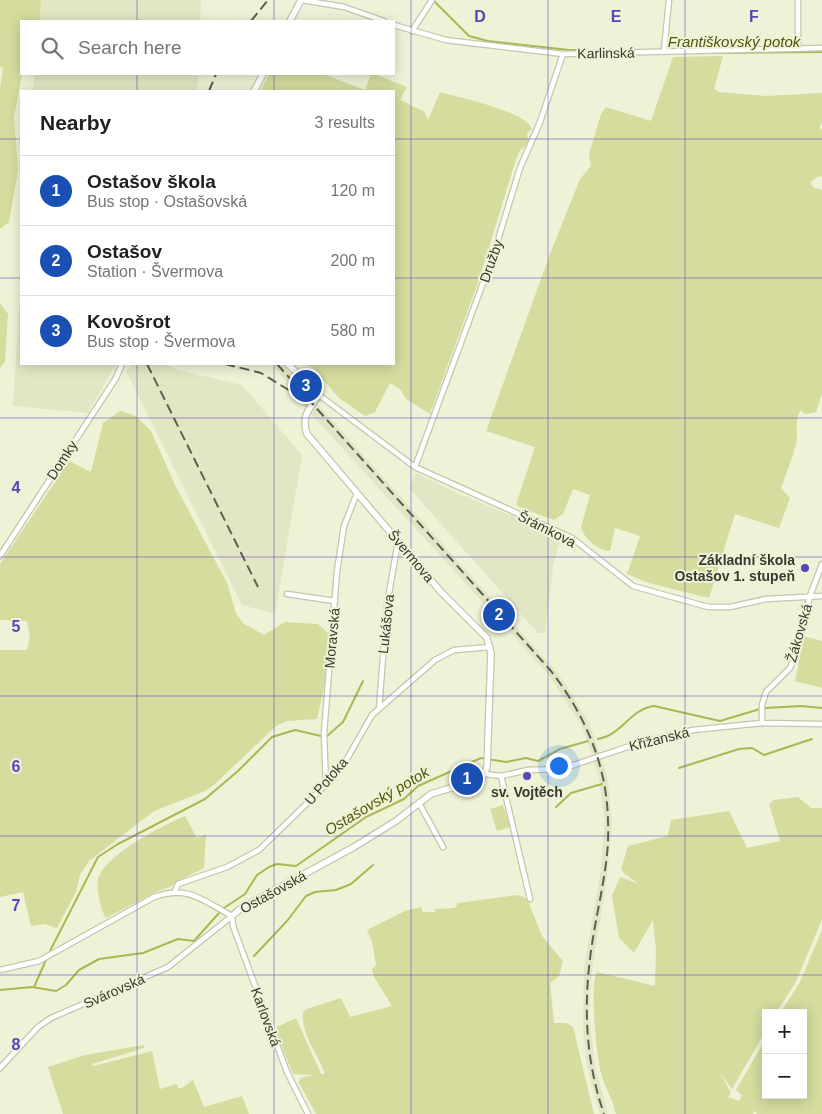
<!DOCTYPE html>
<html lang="en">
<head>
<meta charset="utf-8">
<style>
  :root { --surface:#fff; --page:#f2f2f2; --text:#202124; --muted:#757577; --line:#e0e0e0; --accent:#5e42ba }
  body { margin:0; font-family:Arial,sans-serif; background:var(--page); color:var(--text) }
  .controls { position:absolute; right:15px; bottom:15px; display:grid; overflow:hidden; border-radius:0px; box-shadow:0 2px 12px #0003 }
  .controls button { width:45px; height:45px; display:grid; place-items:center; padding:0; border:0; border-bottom:1px solid var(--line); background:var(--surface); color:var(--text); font:25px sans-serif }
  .you { position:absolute; left:558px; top:765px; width:18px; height:18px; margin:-12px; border:4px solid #fff; border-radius:50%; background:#1a73e8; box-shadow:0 0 0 8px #1a73e833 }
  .badge { display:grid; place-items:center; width:32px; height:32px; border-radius:50%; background:var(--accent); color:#fff; font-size:16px; font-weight:700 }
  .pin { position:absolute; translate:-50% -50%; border:2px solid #fff; box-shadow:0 1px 5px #0006 }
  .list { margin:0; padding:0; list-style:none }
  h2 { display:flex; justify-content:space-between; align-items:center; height:65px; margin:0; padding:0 20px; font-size:21px }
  h2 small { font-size:16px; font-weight:400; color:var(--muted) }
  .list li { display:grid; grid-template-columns:32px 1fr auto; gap:15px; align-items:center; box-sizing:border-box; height:70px; padding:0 20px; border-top:1px solid var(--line) }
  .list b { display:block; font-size:19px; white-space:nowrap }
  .list p { margin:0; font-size:16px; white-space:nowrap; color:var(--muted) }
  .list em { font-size:16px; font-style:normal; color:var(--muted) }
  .icon { flex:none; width:28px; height:28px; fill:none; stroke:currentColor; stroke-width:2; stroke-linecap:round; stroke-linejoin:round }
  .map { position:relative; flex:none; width:822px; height:1114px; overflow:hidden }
  .search { position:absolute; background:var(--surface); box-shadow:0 2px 12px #0003; left:20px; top:20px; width:375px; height:55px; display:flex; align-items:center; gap:12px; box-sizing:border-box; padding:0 18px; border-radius:0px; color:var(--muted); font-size:19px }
  .panel { position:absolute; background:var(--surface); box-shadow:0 2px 12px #0003; left:20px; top:90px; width:375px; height:275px; border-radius:0px }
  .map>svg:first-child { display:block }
  .built { fill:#e2e6c4 }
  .green { fill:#d5dc9e }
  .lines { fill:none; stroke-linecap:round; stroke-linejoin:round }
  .stream { stroke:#aeb653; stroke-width:2 }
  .street-casing { stroke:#c3c7ac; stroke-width:7 }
  .secondary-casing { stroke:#c3c7ac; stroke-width:8 }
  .street { stroke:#fff; stroke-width:4.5 }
  .secondary { stroke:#fff; stroke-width:5.5 }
  .rail { stroke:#5e5f51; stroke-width:2; stroke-dasharray:10 5; stroke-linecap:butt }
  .grid { fill:none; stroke:#5e42ba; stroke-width:1; stroke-opacity:0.55 }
  .poi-dot { fill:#5e42ba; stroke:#eef2d6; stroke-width:2 }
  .labels { text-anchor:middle; stroke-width:4; stroke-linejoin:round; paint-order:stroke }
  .street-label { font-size:14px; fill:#393a2f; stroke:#eef2d6 }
  .poi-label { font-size:14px; font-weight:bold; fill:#393a2f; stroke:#eef2d6; text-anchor:end }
  .water-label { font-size:15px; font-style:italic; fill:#52560a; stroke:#eef2d6 }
  .grid-label { font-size:16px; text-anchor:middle; font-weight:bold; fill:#5e42ba; stroke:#eef2d6; stroke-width:4; stroke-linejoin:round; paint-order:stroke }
</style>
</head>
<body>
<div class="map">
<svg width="822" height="1114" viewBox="0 0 822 1114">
  <rect width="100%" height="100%" fill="#eef2d6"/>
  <!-- built -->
  <path class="built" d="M41 0H201L200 21H40Z
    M35 74H199L197 91H33Z
    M21 283V364H116L88 413 13 406Z
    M132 364H166L178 370 242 385 302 455 275 614 242 605 126 371Z
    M271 364H282L554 669 570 691 589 723 607 775 612 822 607 877 592 969 589 1013 595 1066 608 1114H600L598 1108 587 1067 583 1032 584 968 600 876 605 822 599 777 582 726 548 674 304 406 297 393Z
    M416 473 457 493 561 536 553 567 545 633H538L409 488Z"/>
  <!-- green -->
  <path class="green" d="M0 0H41L40 21H21L20 70 22 75 14 117 18 170 9 222 0 229V88L3 67H0Z
    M723 56 714 89 719 92 766 96 822 93V122L819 128 822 130V177L819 176 810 182 814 188 822 190V393L816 412 805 414 801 410C793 421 799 431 796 444 792 459 786 474 781 488L790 498 779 528 735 514 709 598 649 583 627 574 640 536 615 528 610 551C598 550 584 539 581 527L590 495 573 489 563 514 554 520 519 507 516 505 535 447 486 431 550 254 580 179 591 166 589 154 601 114 606 107 651 121 673 57Z
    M269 74H323L365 90 371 74H374L407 87 400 100 425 112 428 120 440 92C460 98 525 111 532 129L527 133C529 141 528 146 520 150L516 159 480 277 430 414 406 399 401 390 390 383 375 412 365 416 339 398 312 367 304 364H394V91H260Z
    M0 303 8 314 5 362 0 368Z
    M120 411 136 416 151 431 175 485 228 585 236 614 244 624 264 635 285 622 318 624 328 633 325 683 317 719 287 721 276 726 215 784 205 791 154 811 89 861 80 875 76 892 57 928 44 924 31 926 23 892 0 897V650H27L30 637 27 621 0 620V564L69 461 91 472 103 423Z
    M803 636 822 641V688L795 681C799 666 800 652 803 636Z
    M798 797 811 808H822V919L796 982 776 1013H766V1030L732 1089 719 1071 731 1093 728 1097 739 1101 742 1095 736 1090 766 1038V1095H803V1013H780L799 984 822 930V1114H757L754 1110 753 1114H616C613 1100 605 1087 601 1073 597 1057 589 985 597 972L655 986 656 950 653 920 634 953 619 938 612 896 620 877 639 884 624 873 621 869 628 846 668 836 671 820 729 811 747 848 780 841 769 804 774 800Z
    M503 805 510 827 497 831 490 809Z
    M185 816 197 838 206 834 204 868 176 882 172 886 156 892 106 918C101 911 96 889 98 880 103 856 163 825 185 816Z
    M518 895 524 897 528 901 542 936 563 961 559 976 550 983 554 1023H566L573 1027 594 1114H316L299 1083 300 1078 313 1075 293 1074 276 1032 278 1031 277 1027 296 1018 321 1074H325C319 1056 300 1032 303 1012L307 1009 341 998 350 1017 392 1006 374 977 372 969 376 965 372 941 367 930 405 911 421 907 423 912H435V909L455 908 458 903Z
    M144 1045V1048L92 1064 93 1066 152 1051 160 1089 177 1084 178 1088H182L193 1080 204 1107 242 1096 249 1114H63L48 1067 85 1055Z"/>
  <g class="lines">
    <!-- stream -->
    <path class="stream" d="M434 1 469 36 488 41 569 50H643
      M709 53 822 52
      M765 708 801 706 822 708
      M327 736 343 722 363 681
      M598 739C622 735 630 709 654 706L720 721 760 709
      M679 768 739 749 752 748 764 755 812 739
      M556 807 571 793 602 784
      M224 908 245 894 257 875 269 867 277 864 296 866 366 817 404 799 418 786 481 758 506 762 526 758 538 761 560 749 588 741
      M50 951 98 857 118 844 205 799 238 771 272 737 295 730 321 736
      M254 956 287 921 306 896 315 892 336 890 351 884 373 865
      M34 987 46 960
      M0 990 32 987 56 991 66 985 79 970 99 959 143 953 178 939 194 941 219 913"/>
    <!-- street casing -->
    <g class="street-casing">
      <path id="street" d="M302 0 344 7 384 21
        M394 25 446 40 563 54 822 48
        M412 31 432 0
        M798 48V0
        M664 51 669 0
        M319 395 415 467 572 538 633 586 708 607H730L766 599 822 596
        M415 467 493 256 520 168 540 122 563 54
        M0 556 116 378 122 364
        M287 594 335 601
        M379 709 387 605 398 541
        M762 723V705L766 692 790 668 796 653 810 596 822 564
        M485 774 501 776 528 770 562 769 642 742 693 730 762 723 822 724
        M501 776 530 899
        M326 785 324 733 337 571 344 526 357 493
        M419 803 443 847
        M175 891 178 884 227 867 259 850 334 777 348 757 372 715 435 660 454 650 490 647
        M232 916 233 926 287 1072 308 1114
        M0 970 39 961 154 897C189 885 202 900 232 916
        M0 1068 38 1027 51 1018 168 967 232 916"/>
    </g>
    <!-- secondary casing -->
    <g class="secondary-casing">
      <path id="secondary" d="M290 21 301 0
        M254 91 263 74
        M232 916 240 909 354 847 396 821 431 794 481 779 487 767 491 653 487 638 441 592 307 434C301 417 309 408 319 395L288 364"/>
    </g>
    <!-- street -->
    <use href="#street" class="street"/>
    <!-- secondary -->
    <use href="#secondary" class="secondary"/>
    <!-- rail -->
    <path class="rail" d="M251 21 268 0
      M209 91 216 74
      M147 364 258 587
      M225 364 261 373 300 397
      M277 364 551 671C585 715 607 765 608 821 610 860 599 900 593 938 583 998 584 1056 604 1114"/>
  </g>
  <!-- grid -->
  <path class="grid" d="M137 0V21M274 0V21M411 0V1114M548 0V1114M685 0V1114M137 74V91M274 74V91M0 139H21M394 139H822M0 278H21M394 278H822M137 364V1114M274 364V1114M0 418H822M0 557H822M0 696H822M0 836H822M0 975H822"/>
  <!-- markers -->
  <g class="poi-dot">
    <circle cx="805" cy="568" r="5"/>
    <circle cx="527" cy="776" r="5"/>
  </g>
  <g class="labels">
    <!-- street labels -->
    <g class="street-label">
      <text transform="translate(606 53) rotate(-1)" y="5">Karlinská</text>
      <text transform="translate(491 261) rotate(-71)" y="5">Družby</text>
      <text transform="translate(62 460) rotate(-57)" y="5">Domky</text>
      <text transform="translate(547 529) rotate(27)" y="5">Šrámkova</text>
      <text transform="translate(411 556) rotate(50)" y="5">Švermova</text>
      <text transform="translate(386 624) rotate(-84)" y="5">Lukášova</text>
      <text transform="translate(799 633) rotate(-74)" y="5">Žákovská</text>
      <text transform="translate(332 638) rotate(-85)" y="5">Moravská</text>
      <text transform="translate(659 739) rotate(-14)" y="5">Křižanská</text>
      <text transform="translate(326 781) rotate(-49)" y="5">U Potoka</text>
      <text transform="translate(273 892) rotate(-29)" y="5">Ostašovská</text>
      <text transform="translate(114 991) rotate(-24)" y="5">Svárovská</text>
      <text transform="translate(266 1017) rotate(70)" y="5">Karlovská</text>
    </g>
    <!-- poi labels -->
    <g class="poi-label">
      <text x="795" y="565">Základní škola<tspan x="795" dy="16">Ostašov 1. stupeň</tspan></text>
      <text x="527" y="797" text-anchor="middle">sv. Vojtěch</text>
    </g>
    <!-- water labels -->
    <g class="water-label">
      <text x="734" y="47">Františkovský potok</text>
      <text transform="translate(377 801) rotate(-31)" y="5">Ostašovský potok</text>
    </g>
  </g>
  <g class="grid-label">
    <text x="480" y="22">D</text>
    <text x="616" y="22">E</text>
    <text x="754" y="22">F</text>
    <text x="16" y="493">4</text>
    <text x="16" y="632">5</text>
    <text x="16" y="772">6</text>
    <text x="16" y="911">7</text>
    <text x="16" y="1050">8</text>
  </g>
</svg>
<div class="controls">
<button>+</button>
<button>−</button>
</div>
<div class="you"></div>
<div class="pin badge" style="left:467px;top:779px;background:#1a4fb4">1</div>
<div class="pin badge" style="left:499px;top:615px;background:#1a4fb4">2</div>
<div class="pin badge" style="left:306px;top:386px;background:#1a4fb4">3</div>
<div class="search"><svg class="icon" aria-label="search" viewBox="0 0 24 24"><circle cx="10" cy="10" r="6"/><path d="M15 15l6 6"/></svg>Search here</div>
<section class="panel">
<h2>Nearby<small>3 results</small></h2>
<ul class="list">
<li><span class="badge" style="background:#1a4fb4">1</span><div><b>Ostašov škola</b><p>Bus stop · Ostašovská</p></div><em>120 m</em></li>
<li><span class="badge" style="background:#1a4fb4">2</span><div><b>Ostašov</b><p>Station · Švermova</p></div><em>200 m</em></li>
<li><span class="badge" style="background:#1a4fb4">3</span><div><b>Kovošrot</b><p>Bus stop · Švermova</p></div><em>580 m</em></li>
</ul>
</section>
</div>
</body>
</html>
